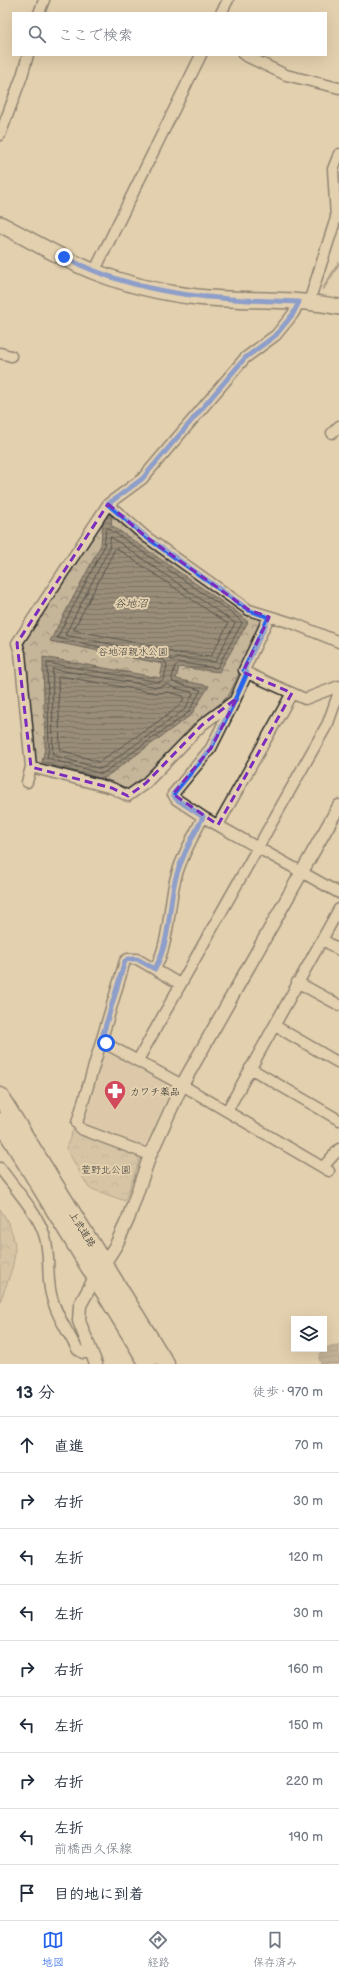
<!DOCTYPE html>
<html lang="ja">
<head>
<meta charset="utf-8">
<style>
  :root { --surface:#fff; --page:#f2f2f3; --text:#1f2937; --muted:#747a83; --line:#e0e1e3; --accent:#2563eb }
  body { margin:0; font-family:"Balsamiq Sans","Klee One",sans-serif; background:var(--page); color:var(--text) }
  .controls { position:absolute; right:12px; bottom:12px; display:grid; overflow:hidden; border-radius:0px; box-shadow:0 4px 16px #0002 }
  .controls button { width:36px; height:36px; display:grid; place-items:center; padding:0; border:0; border-bottom:1px solid var(--line); background:var(--surface); color:var(--text); font:20px sans-serif }
  .stop { position:absolute; width:12px; height:12px; margin:-9px; border:3px solid #2563eb; border-radius:50%; background:#fff }
  .stop.end { background:#2563eb; border-color:#fff; box-shadow:0 1px 4px #0008 }
  .list { margin:0; padding:0; list-style:none }
  h2 { display:flex; justify-content:space-between; align-items:center; height:52px; margin:0; padding:0 16px; font-size:17px }
  h2 small { font-size:13px; font-weight:400; color:var(--muted) }
  .list li { display:grid; grid-template-columns:26px 1fr auto; gap:12px; align-items:center; box-sizing:border-box; height:56px; padding:0 16px; border-top:1px solid var(--line) }
  .list b { display:block; font-size:15px; white-space:nowrap }
  .list p { margin:0; font-size:13px; white-space:nowrap; color:var(--muted) }
  .list em { font-size:13px; font-style:normal; color:var(--muted) }
  .icon { flex:none; width:22px; height:22px; fill:none; stroke:currentColor; stroke-width:2; stroke-linecap:round; stroke-linejoin:round }
  .map { position:relative; flex:none; width:339px; height:1364px; overflow:hidden }
  .search { position:absolute; background:var(--surface); box-shadow:0 4px 16px #0002; left:12px; right:12px; top:12px; height:44px; display:flex; align-items:center; gap:10px; box-sizing:border-box; padding:0 14px; border-radius:0px; color:var(--muted); font-size:15px }
  .sheet { height:556px; background:var(--surface) }
  nav { display:flex; justify-content:space-around; align-items:center; box-sizing:border-box; height:56px; border-top:1px solid var(--line); background:var(--surface); font-size:11px; color:var(--muted) }
  nav a { display:grid; justify-items:center; gap:2px }
  nav .on { color:var(--accent) }
  .map>svg:first-child { display:block }
  .built { fill:#d4c2a3 }
  .park { fill:url(#park-crowns); stroke:#787062 }
  .water { fill:url(#water-rules); stroke:#6e665a }
  .lines { fill:none; stroke-linecap:round; stroke-linejoin:round }
  .shore { stroke:#57534b; stroke-width:1 }
  .stream { stroke:#6e665a; stroke-width:2.5 }
  .minor-casing { stroke:#2b2b2b; stroke-width:13 }
  .tertiary-casing { stroke:#2b2b2b; stroke-width:15 }
  .primary-casing { stroke:#2b2b2b; stroke-width:18 }
  .trunk-casing { stroke:#2b2b2b; stroke-width:19 }
  .minor { stroke:#e3d0ae; stroke-width:10 }
  .tertiary { stroke:#e3d0ae; stroke-width:12 }
  .primary { stroke:#e3d0ae; stroke-width:15 }
  .trunk { stroke:#e3d0ae; stroke-width:16 }
  .route { stroke:#2563eb; stroke-width:5 }
  .marked { fill:none; stroke:#7b2cbf; stroke-width:3; stroke-dasharray:8 5; stroke-linejoin:round }
  .labels { text-anchor:middle; stroke-width:4; stroke-linejoin:round; paint-order:stroke }
  .park-label { font-size:10px; fill:#42403c; stroke:#e3d0ae }
  .poi-label { font-size:10px; fill:#2b2b2b; stroke:#e3d0ae; text-anchor:start }
  .street-label { font-size:10px; fill:#2b2b2b; stroke:#e3d0ae }
  .water-label { font-size:11px; font-style:italic; fill:#413f3b; stroke:#e3d0ae }
</style>
</head>
<body>
<div class="map">
<svg width="339" height="1364" viewBox="0 0 339 1364">
  <defs>
    <pattern id="park-crowns" width="20" height="18" patternUnits="userSpaceOnUse"><rect width="20" height="18" fill="#c5b599"/><path d="M2 6a3 3 0 1 1 6 0M12 15a3 3 0 1 1 6 0" fill="none" stroke="#a0937d"/></pattern>
    <pattern id="water-rules" width="6" height="5" patternUnits="userSpaceOnUse"><rect width="6" height="5" fill="#9a8e7a"/><path d="M0 2.5h6" fill="none" stroke="#7e7464"/></pattern>
  </defs>
  <rect width="100%" height="100%" fill="#e3d0ae"/>
  <filter id="ink" filterUnits="userSpaceOnUse"><feTurbulence type="fractalNoise" baseFrequency=".025" numOctaves="2"/><feDisplacementMap in="SourceGraphic" scale="8" xChannelSelector="R" yChannelSelector="G"/><feConvolveMatrix kernelMatrix="1 2 1 2 8 2 1 2 1" color-interpolation-filters="sRGB"/></filter>
  <g filter="url(#ink)">
    <!-- built -->
    <path class="built" d="M108 1048 171 1084V1090L146 1144 142 1148 84 1126 81 1120 102 1050Z"/>
    <!-- park -->
    <path class="park" d="M107 510 175 561 263 620 229 695 143 780 127 791 41 767 36 763 23 648 26 636Z
      M73 1130 139 1156V1161L125 1201 89 1188 66 1148Z
      M0 1209C25 1247 14 1263 0 1302Z"/>
    <!-- water -->
    <path class="water" d="M106 513 112 516 111 525 238 613 248 622 219 672 179 667 176 679 209 686 191 715 103 779 42 762 45 748 43 657 160 678 163 664 50 641 101 545 103 518Z
      M334 1345 339 1346V1364H321L319 1358 321 1350Z"/>
    <g class="lines">
      <!-- shore -->
      <path class="shore" d="M108 528 236 616 242 623 217 668 180 663 175 666 172 678 173 682 201 690 188 713 102 774 47 758 49 748 47 663 159 682 164 679 167 665 164 660 57 638 104 547 106 530Z
        M111 537 235 623 215 662 181 658 172 660 165 655 65 635 109 549Z
        M116 548 228 624 211 656 174 653 166 649 74 630Z
        M53 669 158 687 168 684 174 688 192 692 193 694 185 709 173 718 101 769 53 755Z
        M60 676 157 693 168 692 183 696 184 698 180 705 169 714 99 762 60 750 58 678Z"/>
      <!-- stream -->
      <path class="stream" d="M323 289 339 263"/>
      <!-- minor casing -->
      <g class="minor-casing">
        <path id="minor" d="M39 13 44 0
          M221 13 228 0
          M244 55 286 75 339 88
          M0 135 22 76 28 55
          M94 272 201 55
          M309 302 336 218 333 169 339 154
          M0 353 11 356
          M332 433 339 426
          M108 504 145 536 249 610 295 624 339 642
          M269 617 244 670 247 673 305 699 339 686
          M247 673 235 700 211 748 173 794 176 799 203 817 339 893
          M31 767 112 788 128 796 146 783 202 725 234 701
          M27 782 31 767 20 653 17 643 108 504 142 479 245 358 276 335 293 314 299 302
          M218 825 292 693
          M322 939 339 950
          M155 969C169 942 168 914 174 885 179 861 192 839 203 817
          M297 982 339 1005
          M277 1027 339 1063
          M101 1041 182 1085 329 1171
          M138 1060 328 723 339 692
          M250 1068 339 1120
          M227 1111 339 909
          M150 1155 81 1129 77 1123 125 961 128 959H137L180 984
          M323 1167 339 1149
          M0 1168C13 1186 38 1214 44 1234 51 1254 46 1274 51 1294 55 1313 68 1332 77 1349L83 1353H92"/>
      </g>
      <!-- tertiary casing -->
      <g class="tertiary-casing">
        <path id="tertiary" d="M96 1364 79 1321 80 1305 95 1278 116 1245 128 1219 150 1155 182 1085 339 806"/>
      </g>
      <!-- primary casing -->
      <g class="primary-casing">
        <path id="primary" d="M0 224C31 240 62 259 95 272 128 285 162 293 197 297 244 302 293 297 339 307"/>
      </g>
      <!-- trunk casing -->
      <g class="trunk-casing">
        <path id="trunk" d="M0 1096 166 1364
          M0 1121 148 1364"/>
      </g>
      <!-- minor -->
      <use href="#minor" class="minor"/>
      <!-- tertiary -->
      <use href="#tertiary" class="tertiary"/>
      <!-- primary -->
      <use href="#primary" class="primary"/>
      <!-- trunk -->
      <use href="#trunk" class="trunk"/>
    </g>
  </g>
  <g class="lines" filter="url(#ink)">
    <!-- route -->
    <path class="route" d="M64 257C139 296 216 300 299 302L293 314 276 335 245 358 142 479 108 504 145 536 249 610 269 617 244 670 247 673 235 700 211 748 173 794 176 799 203 817C192 839 179 861 174 885 168 915 170 940 155 969L137 959H128L125 961 101 1041 106 1043"/>
  </g>
  <!-- marked area -->
  <path d="M0 0H339V1364H0ZM108 504 145 536 249 610 269 617 243 672 292 693 218 825 173 794 211 748 237 698 202 725 146 783 128 796 112 788 31 767 17 643Z" fill="#e3d0ae" fill-opacity=".55" fill-rule="evenodd"/>
  <path class="marked" d="M108 504 145 536 249 610 269 617 243 672 292 693 218 825 173 794 211 748 237 698 202 725 146 783 128 796 112 788 31 767 17 643Z"/>
  <!-- icons -->
  <defs>
    <g id="pharmacy-pin" transform="scale(1.15)"><path d="M0 17L-7.5 6A9.5 9.5 0 1 1 7.5 6Z" fill="#d1495b" stroke="#e3d0ae"/><path d="M-2-6h4v4h4v4h-4v4h-4v-4h-4v-4h4Z" fill="#fff"/></g>
  </defs>
  <g fill-rule="evenodd">
    <use href="#pharmacy-pin" x="115" y="1091"/>
  </g>
  <g class="labels">
    <!-- park labels -->
    <g class="park-label">
      <text x="133" y="655">谷地沼親水公園</text>
      <text x="106" y="1173">萱野北公園</text>
    </g>
    <!-- poi labels -->
    <g class="poi-label">
      <text x="130" y="1095">カワチ薬品</text>
    </g>
    <!-- street labels -->
    <g class="street-label">
      <text transform="translate(83 1229) rotate(58)" y="4">上武道路</text>
    </g>
    <!-- water labels -->
    <g class="water-label">
      <text x="131" y="607">谷地沼</text>
    </g>
  </g>
</svg>
<div class="controls">
<button><svg class="icon" aria-label="layers" viewBox="0 0 24 24"><path d="M12 4l9 5-9 5-9-5zM3 14l9 5 9-5"/></svg></button>
</div>
<div class="stop" style="left:106px;top:1043px"></div>
<div class="stop end" style="left:64px;top:257px"></div>
<div class="search"><svg class="icon" aria-label="search" viewBox="0 0 24 24"><circle cx="10" cy="10" r="6"/><path d="M15 15l6 6"/></svg>ここで検索</div>
</div>
<section class="sheet">
<h2>13 分<small>徒歩 · 970 m</small></h2>
<ul class="list">
<li><svg class="icon" aria-label="ahead" viewBox="0 0 24 24"><path d="M12 20V5M6 11l6-6 6 6"/></svg><div><b>直進</b></div><em>70 m</em></li>
<li><svg class="icon" aria-label="right" viewBox="0 0 24 24"><path d="M7 20v-9h11M14 6l5 5-5 5"/></svg><div><b>右折</b></div><em>30 m</em></li>
<li><svg class="icon" aria-label="left" viewBox="0 0 24 24"><path d="M17 20v-9H6M10 6l-5 5 5 5"/></svg><div><b>左折</b></div><em>120 m</em></li>
<li><svg class="icon" aria-label="left" viewBox="0 0 24 24"><path d="M17 20v-9H6M10 6l-5 5 5 5"/></svg><div><b>左折</b></div><em>30 m</em></li>
<li><svg class="icon" aria-label="right" viewBox="0 0 24 24"><path d="M7 20v-9h11M14 6l5 5-5 5"/></svg><div><b>右折</b></div><em>160 m</em></li>
<li><svg class="icon" aria-label="left" viewBox="0 0 24 24"><path d="M17 20v-9H6M10 6l-5 5 5 5"/></svg><div><b>左折</b></div><em>150 m</em></li>
<li><svg class="icon" aria-label="right" viewBox="0 0 24 24"><path d="M7 20v-9h11M14 6l5 5-5 5"/></svg><div><b>右折</b></div><em>220 m</em></li>
<li><svg class="icon" aria-label="left" viewBox="0 0 24 24"><path d="M17 20v-9H6M10 6l-5 5 5 5"/></svg><div><b>左折</b><p>前橋西久保線</p></div><em>190 m</em></li>
<li><svg class="icon" aria-label="arrive" viewBox="0 0 24 24"><path d="M6 21V4h12l-3 4 3 4H6"/></svg><div><b>目的地に到着</b></div></li>
</ul>
</section>
<nav>
<a class="on"><svg class="icon" aria-label="map" viewBox="0 0 24 24"><path d="M3 6l6-2 6 2 6-2v14l-6 2-6-2-6 2zM9 4v14M15 6v14"/></svg>地図</a>
<a><svg class="icon" aria-label="directions" viewBox="0 0 24 24"><path d="M12 3l9 9-9 9-9-9zM9 14v-3h6M13 9l2 2-2 2"/></svg>経路</a>
<a><svg class="icon" aria-label="saved" viewBox="0 0 24 24"><path d="M7 4h10v16l-5-4-5 4z"/></svg>保存済み</a>
</nav>
</body>
</html>
